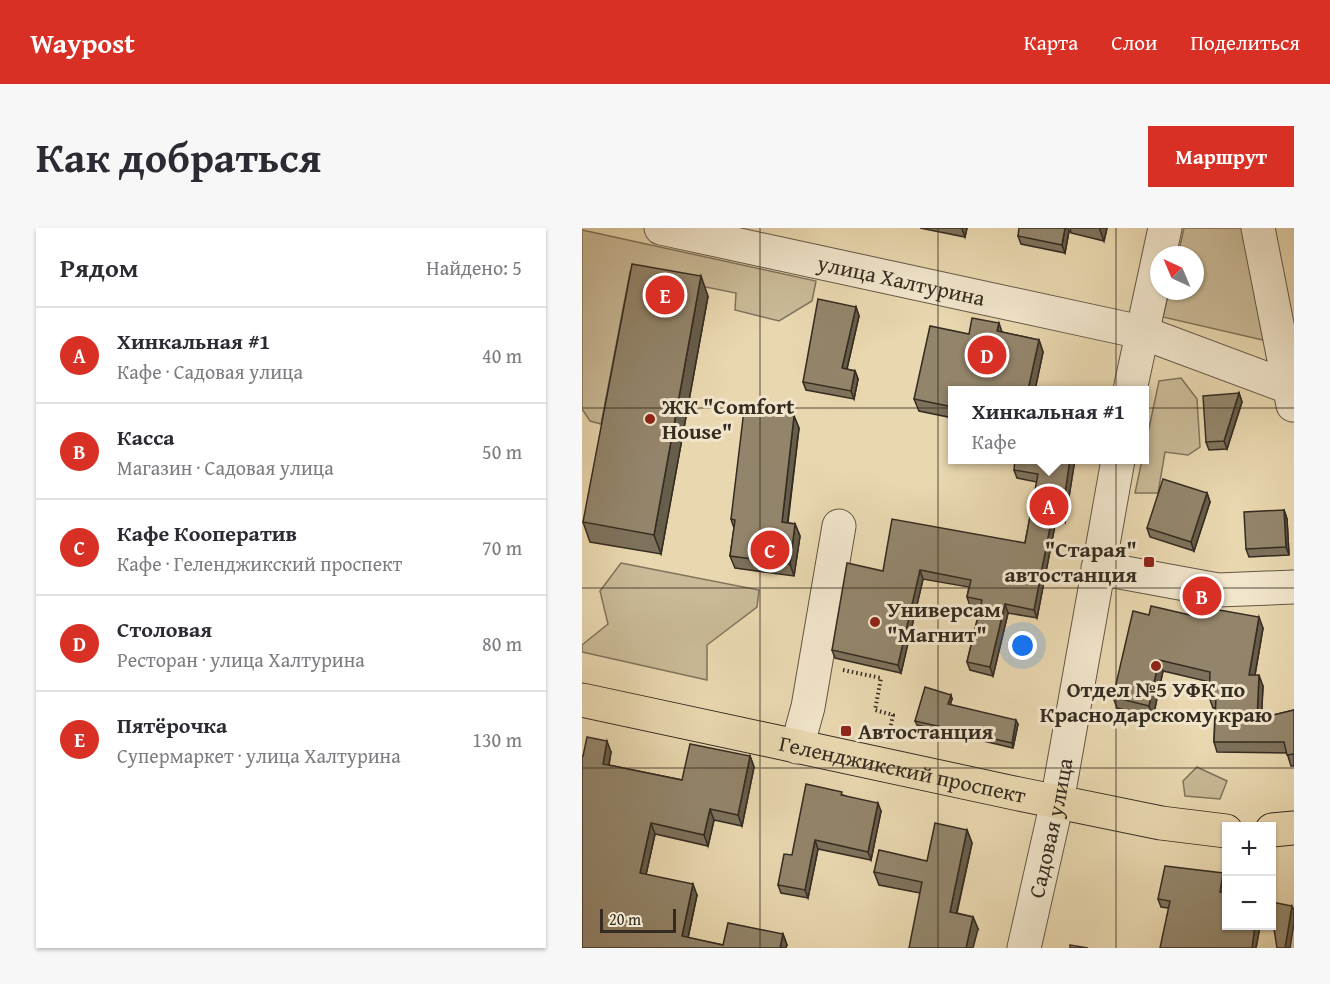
<!DOCTYPE html>
<html lang="ru">
<head>
<meta charset="utf-8">
<style>
  :root { --surface:#fff; --page:#f7f7f7; --text:#2b2b33; --muted:#7c7c81; --line:#e1e1e2; --accent:#d93025 }
  body { margin:0; font-family:"Gentium Book Plus",serif; background:var(--page); color:var(--text) }
  .controls { position:absolute; right:18px; bottom:18px; display:grid; overflow:hidden; border-radius:0px; box-shadow:0 2px 4px #0004 }
  .controls button { width:54px; height:54px; display:grid; place-items:center; padding:0; border:0; border-bottom:2px solid var(--line); background:var(--surface); color:var(--text); font:30px sans-serif }
  .compass { position:absolute; left:568px; top:18px; width:54px; height:54px; border-radius:50%; background:var(--surface); box-shadow:0 2px 4px #0004; rotate:316deg }
  .scale { position:absolute; left:18px; bottom:15px; width:76px; box-sizing:border-box; padding-left:6px; border:3px solid #352c21; border-top:0; font-size:16px; line-height:21px; white-space:nowrap; color:#352c21; -webkit-text-stroke:4px #f1e5cb; paint-order:stroke }
  .you { position:absolute; left:441px; top:418px; width:21px; height:21px; margin:-15px; border:4px solid #fff; border-radius:50%; background:#1a73e8; box-shadow:0 0 0 9px #1a73e833 }
  .badge { display:grid; place-items:center; width:39px; height:39px; border-radius:50%; background:var(--accent); color:#fff; font-size:20px; font-weight:700 }
  .pin { position:absolute; translate:-50% -50%; border:3px solid #fff; box-shadow:0 2px 6px #0006 }
  .popup { position:absolute; left:366px; top:158px; width:201px; height:78px; box-sizing:border-box; display:grid; place-content:center; border-radius:0px; background:var(--surface); filter:drop-shadow(0 2px 4px #0005); font-size:20px; white-space:nowrap; color:var(--muted) }
  .popup b { font-size:22px; color:var(--text) }
  .popup::after { content:''; position:absolute; left:50%; top:100%; margin-left:-12px; border:12px solid transparent; border-top-color:var(--surface) }
  .list { margin:0; padding:0; list-style:none }
  h2 { display:flex; justify-content:space-between; align-items:center; height:78px; margin:0; padding:0 24px; font-size:26px }
  h2 small { font-size:20px; font-weight:400; color:var(--muted) }
  .list li { display:grid; grid-template-columns:39px 1fr auto; gap:18px; align-items:center; box-sizing:border-box; height:96px; padding:0 24px; border-top:2px solid var(--line) }
  .list b { display:block; font-size:22px; white-space:nowrap }
  .list p { margin:0; font-size:20px; white-space:nowrap; color:var(--muted) }
  .list em { font-size:20px; font-style:normal; color:var(--muted) }
  .map { position:relative; flex:none; width:712px; height:720px; overflow:hidden; border-radius:0px }
  header { display:flex; align-items:center; gap:36px; box-sizing:border-box; height:84px; padding:0 30px; background:var(--accent); color:#fff }
  header strong { font-size:28px }
  nav { display:flex; gap:33px; margin-inline-start:auto; font-size:21px }
  .intro { display:flex; align-items:center; justify-content:space-between; box-sizing:border-box; height:144px; padding:0 36px }
  h1 { margin:0; font-size:42px }
  .button { padding:15px 27px; border-radius:0px; background:var(--accent); color:#fff; font-size:21px; font-weight:700 }
  main { display:flex; gap:36px; padding:0 36px }
  aside { flex:1; background:var(--surface); border-radius:0px; box-shadow:0 2px 4px #0004 }
  .map>svg:first-child { display:block }
  .green { fill:#caba97; stroke:#80735c; stroke-width:1.5 }
  .lines { fill:none; stroke-linecap:round; stroke-linejoin:round }
  .minor-casing { stroke:#625744; stroke-width:35 }
  .major-casing { stroke:#352c21; stroke-width:35 }
  .path { stroke:#352c21; stroke-width:4; stroke-dasharray:1.5 3; stroke-linecap:butt }
  .minor { stroke:#f1e5cb; stroke-width:33 }
  .major { stroke:#e9d7af; stroke-width:33 }
  .wall { fill:#7e725c; stroke:#352c21; stroke-width:1.5 }
  .shaded-wall { fill:#675d4b; stroke:#352c21; stroke-width:1.5 }
  .building { fill:#93856b; stroke:#352c21; stroke-width:1.5 }
  .grid { fill:none; stroke:#352c21; stroke-width:1.5; stroke-opacity:0.55 }
  .poi-dot { fill:#8f2418; stroke:#f1e5cb; stroke-width:2 }
  .labels { text-anchor:middle; stroke-width:6; stroke-linejoin:round; paint-order:stroke }
  .street-label { font-size:22px; fill:#352c21; stroke:#f1e5cb }
  .poi-label { font-size:22px; font-weight:bold; fill:#352c21; stroke:#f1e5cb; text-anchor:start }
</style>
</head>
<body>
<header>
<strong>Waypost</strong>
<nav><a>Карта</a><a>Слои</a><a>Поделиться</a></nav>
</header>
<div class="intro"><h1>Как добраться</h1><a class="button">Маршрут</a></div>
<main>
<aside>
<h2>Рядом<small>Найдено: 5</small></h2>
<ul class="list">
<li><span class="badge">A</span><div><b>Хинкальная #1</b><p>Кафе · Садовая улица</p></div><em>40 m</em></li>
<li><span class="badge">B</span><div><b>Касса</b><p>Магазин · Садовая улица</p></div><em>50 m</em></li>
<li><span class="badge">C</span><div><b>Кафе Кооператив</b><p>Кафе · Геленджикский проспект</p></div><em>70 m</em></li>
<li><span class="badge">D</span><div><b>Столовая</b><p>Ресторан · улица Халтурина</p></div><em>80 m</em></li>
<li><span class="badge">E</span><div><b>Пятёрочка</b><p>Супермаркет · улица Халтурина</p></div><em>130 m</em></li>
</ul>
</aside>
<div class="map">
<svg width="712" height="720" viewBox="0 0 712 720">
  <rect width="100%" height="100%" fill="#e9d7af"/>
  <filter id="stains"><feTurbulence type="fractalNoise" baseFrequency=".00333" numOctaves="4"/><feColorMatrix values="0 0 0 0 .2 0 0 0 0 .09 0 0 0 0 .02 0 0 0 .5 -.17"/></filter>
  <radialGradient id="worn" r=".72"><stop offset=".6" stop-color="#630" stop-opacity="0"/><stop offset="1" stop-color="#630" stop-opacity=".3"/></radialGradient>
  <!-- green -->
  <path class="green" d="M602 0H663L685 113 581 89 587 63H613V27H596Z
    M0 2 234 53 230 73 197 93 153 82 154 65 48 44 19 196 8 193 0 181Z
    M599 150 615 171 618 219 606 227 583 224 576 265H553L560 232H563V219L577 153Z
    M39 335 177 362 175 379 125 417V452L0 424V417L26 396 18 363Z
    M615 539 645 553 638 571 603 568 601 553Z"/>
  <g class="lines">
    <!-- minor casing -->
    <g class="minor-casing">
      <g id="minor">
        <path id="s1" d="M79 0 559 104 712 161"/>
        <path d="M676 0 711 177"/>
        <path d="M548 162 583 0"/>
        <path d="M516 340 636 362 712 359"/>
        <path d="M215 519 226 479 257 298"/>
        <path id="s2" d="M442 720 475 574 536 232"/>
      </g>
    </g>
    <!-- major casing -->
    <g class="major-casing">
      <g id="major">
        <path id="s3" d="M0 472 437 566 579 595 644 603"/>
        <path d="M690 602 712 600"/>
      </g>
    </g>
    <!-- path -->
    <path class="path" d="M261 442 299 450 293 482 311 487 307 506"/>
    <!-- minor -->
    <use href="#minor" class="minor"/>
    <!-- major -->
    <use href="#major" class="major"/>
  </g>
  <!-- wall -->
  <path class="wall" d="M338 0H385L383 9Z
    M488 0H525L522 13 489 5Z
    M487 3 483 25 439 16 436 8Z
    M126 68 79 326 8 314 1 294Z
    M274 79 277 88 265 141 273 143 276 151 272 171 224 162 221 154Z
    M420 104 457 112 461 124 453 162H371V190L337 183 332 171 387 106Z
    M657 165 660 174 645 221 627 222 624 214Z
    M212 188 217 200 206 295 213 296 218 308 212 348 153 340 148 328 152 300 149 291Z
    M493 231 483 294 474 292 455 390 426 385 411 448 388 442 385 434 398 380 388 378 385 369 387 359 341 351 319 445 253 430 250 422 301 343 443 315 455 254 435 250 432 242Z
    M625 265 628 274 612 323 568 309 565 300Z
    M702 282 705 291 707 327 667 329 664 321Z
    M608 387 681 400 673 447 681 458 679 490 712 482V538H709L705 525 635 524 632 514 633 480H631L627 469 628 454 581 443 571 489 535 480 531 469Z
    M370 471 368 477 436 496 431 520 335 497 333 493Z
    M29 524 27 537 100 552 168 528 172 539 160 598 132 592 126 618 73 606 64 646 115 667 106 710 141 717 201 706 205 717 0 720V528Z
    M261 567 299 583 289 632 236 621 226 670 199 665 196 657 210 627Z
    M385 602 390 615 375 685 391 689 396 701 338 665 297 657 292 644 345 633Z
    M644 654 642 665 645 698H678L674 720 586 680 579 679 576 671Z"/>
  <!-- shaded-wall -->
  <path class="shaded-wall" d="M380 0H385L383 9 380 1Z
    M483 0H486L487 3 483 25 480 17Z
    M518 0H525L522 13 518 2Z
    M119 48 126 68 79 326 72 307Z
    M274 79 277 88 263 149 260 140Z
    M417 95 421 107 415 103Z
    M457 112 461 124 453 162H446Z
    M273 143 276 151 272 171 269 163Z
    M657 165 660 174 645 221 642 213Z
    M212 188 217 200 204 306 200 294Z
    M488 231H493L483 294 480 286Z
    M625 265 628 274 612 323 609 314Z
    M702 282 705 291 707 327 704 319Z
    M471 284 474 292 455 390 452 382Z
    M213 296 218 308 212 348 208 336Z
    M338 342 341 351 319 445 316 437Z
    M423 376 426 385 411 448 408 439Z
    M677 389 681 400 671 458 667 447Z
    M577 432 581 443 571 489 567 478Z
    M677 447 681 458 679 502 675 491Z
    M369 467 370 471 367 481 366 476Z
    M434 492 436 496 431 520 430 515Z
    M25 513 29 524 25 547 21 536Z
    M168 528 172 539 160 598 156 587Z
    M296 575 299 583 289 632 286 624Z
    M128 581 132 592 126 618 122 607Z
    M69 595 73 606 62 656 58 645Z
    M385 602 390 615 372 696 368 684Z
    M233 612 236 621 226 670 223 662Z
    M641 645 644 654 641 673 638 664Z
    M111 656 115 667 104 719 100 708Z
    M710 678 712 682V695L708 720H703Z
    M391 689 396 701 391 720H384Z
    M673 698H678L674 720H670Z
    M201 706 205 717 204 720H198Z"/>
  <!-- building -->
  <path class="building" d="M437 0H483L480 17 436 8Z
    M50 36 119 48 72 307 1 294Z
    M236 71 274 79 260 140 273 143 269 163 221 154Z
    M390 90 417 95 415 103 457 112 446 162H371V179L332 171 348 98 387 106Z
    M657 165 642 213 624 214 621 168Z
    M162 182 212 188 200 294 213 296 208 336 148 328 153 292 149 291Z
    M433 231H488L480 286 471 284 452 382 423 376 408 439 385 434 400 372 385 369 389 352 338 342 316 437 250 422 265 335 301 343 310 291 443 315 456 246 432 242Z
    M581 251 625 265 609 314 565 300Z
    M702 282 704 319 664 321 662 284Z
    M609 377 677 389 667 447H677L675 491 712 482V526L705 527 702 514H632L634 469H627L628 444 577 432 567 478 531 469 551 383 567 387 569 378 608 387Z
    M343 459 369 467 366 476 434 492 430 515 333 493Z
    M5 509 25 513 21 536 100 552 108 516 168 528 156 587 128 581 122 607 69 595 58 645 111 656 100 708 141 717 146 695 201 706 198 720H0V528H1Z
    M224 556 260 564 259 567 296 575 286 624 233 612 223 662 196 657 202 626 210 627Z
    M353 595 385 602 368 684 391 689 384 720H327L340 654 292 644 297 622 345 633Z
    M583 638 641 645 638 664 645 665V698H673L670 720H578L588 673 576 671Z
    M690 674 710 678 703 720H695L690 688Z
    M488 717 506 720H488Z"/>
  <!-- grid -->
  <path class="grid" d="M178 0V720M356 0V720M534 0V720M0 180H712M0 360H712M0 540H712"/>
  <!-- markers -->
  <g class="poi-dot">
    <circle cx="68" cy="191" r="6"/>
    <rect x="561" y="328" width="12" height="12" rx="3"/>
    <circle cx="293" cy="394" r="6"/>
    <circle cx="574" cy="438" r="6"/>
    <rect x="258" y="497" width="12" height="12" rx="3"/>
  </g>
  <g class="labels">
    <!-- street labels -->
    <g class="street-label">
      <text dy="8" stroke="none"><textPath href="#s1" startOffset="246">улица Халтурина</textPath></text>
      <text dy="8" stroke="none"><textPath href="#s3" startOffset="328">Геленджикский проспект</textPath></text>
      <text dy="8" stroke="none"><textPath href="#s2" startOffset="123">Садовая улица</textPath></text>
    </g>
    <!-- poi labels -->
    <g class="poi-label">
      <text x="80" y="186">ЖК "Comfort<tspan x="80" dy="25">House"</tspan></text>
      <text x="555" y="329" text-anchor="end">"Старая"<tspan x="555" dy="25">автостанция</tspan></text>
      <text x="305" y="389">Универсам<tspan x="305" dy="25">"Магнит"</tspan></text>
      <text x="574" y="469" text-anchor="middle">Отдел №5 УФК по<tspan x="574" dy="25">Краснодарскому краю</tspan></text>
      <text x="276" y="511">Автостанция</text>
    </g>
  </g>
  <rect width="100%" height="100%" filter="url(#stains)"/>
  <rect width="100%" height="100%" fill="url(#worn)"/>
</svg>
<div class="controls">
<button>+</button>
<button>−</button>
</div>
<svg class="compass" viewBox="-18 -18 36 36"><path d="M0-13l5 13h-10z" fill="#e53935"/><path d="M0 13l5-13h-10z" fill="#7c7c81"/></svg>
<div class="scale">20 m</div>
<div class="you"></div>
<div class="pin badge" style="left:467px;top:278px">A</div>
<div class="popup"><b>Хинкальная #1</b>Кафе</div>
<div class="pin badge" style="left:620px;top:368px">B</div>
<div class="pin badge" style="left:188px;top:322px">C</div>
<div class="pin badge" style="left:405px;top:127px">D</div>
<div class="pin badge" style="left:83px;top:67px">E</div>
</div>
</main>
</body>
</html>
